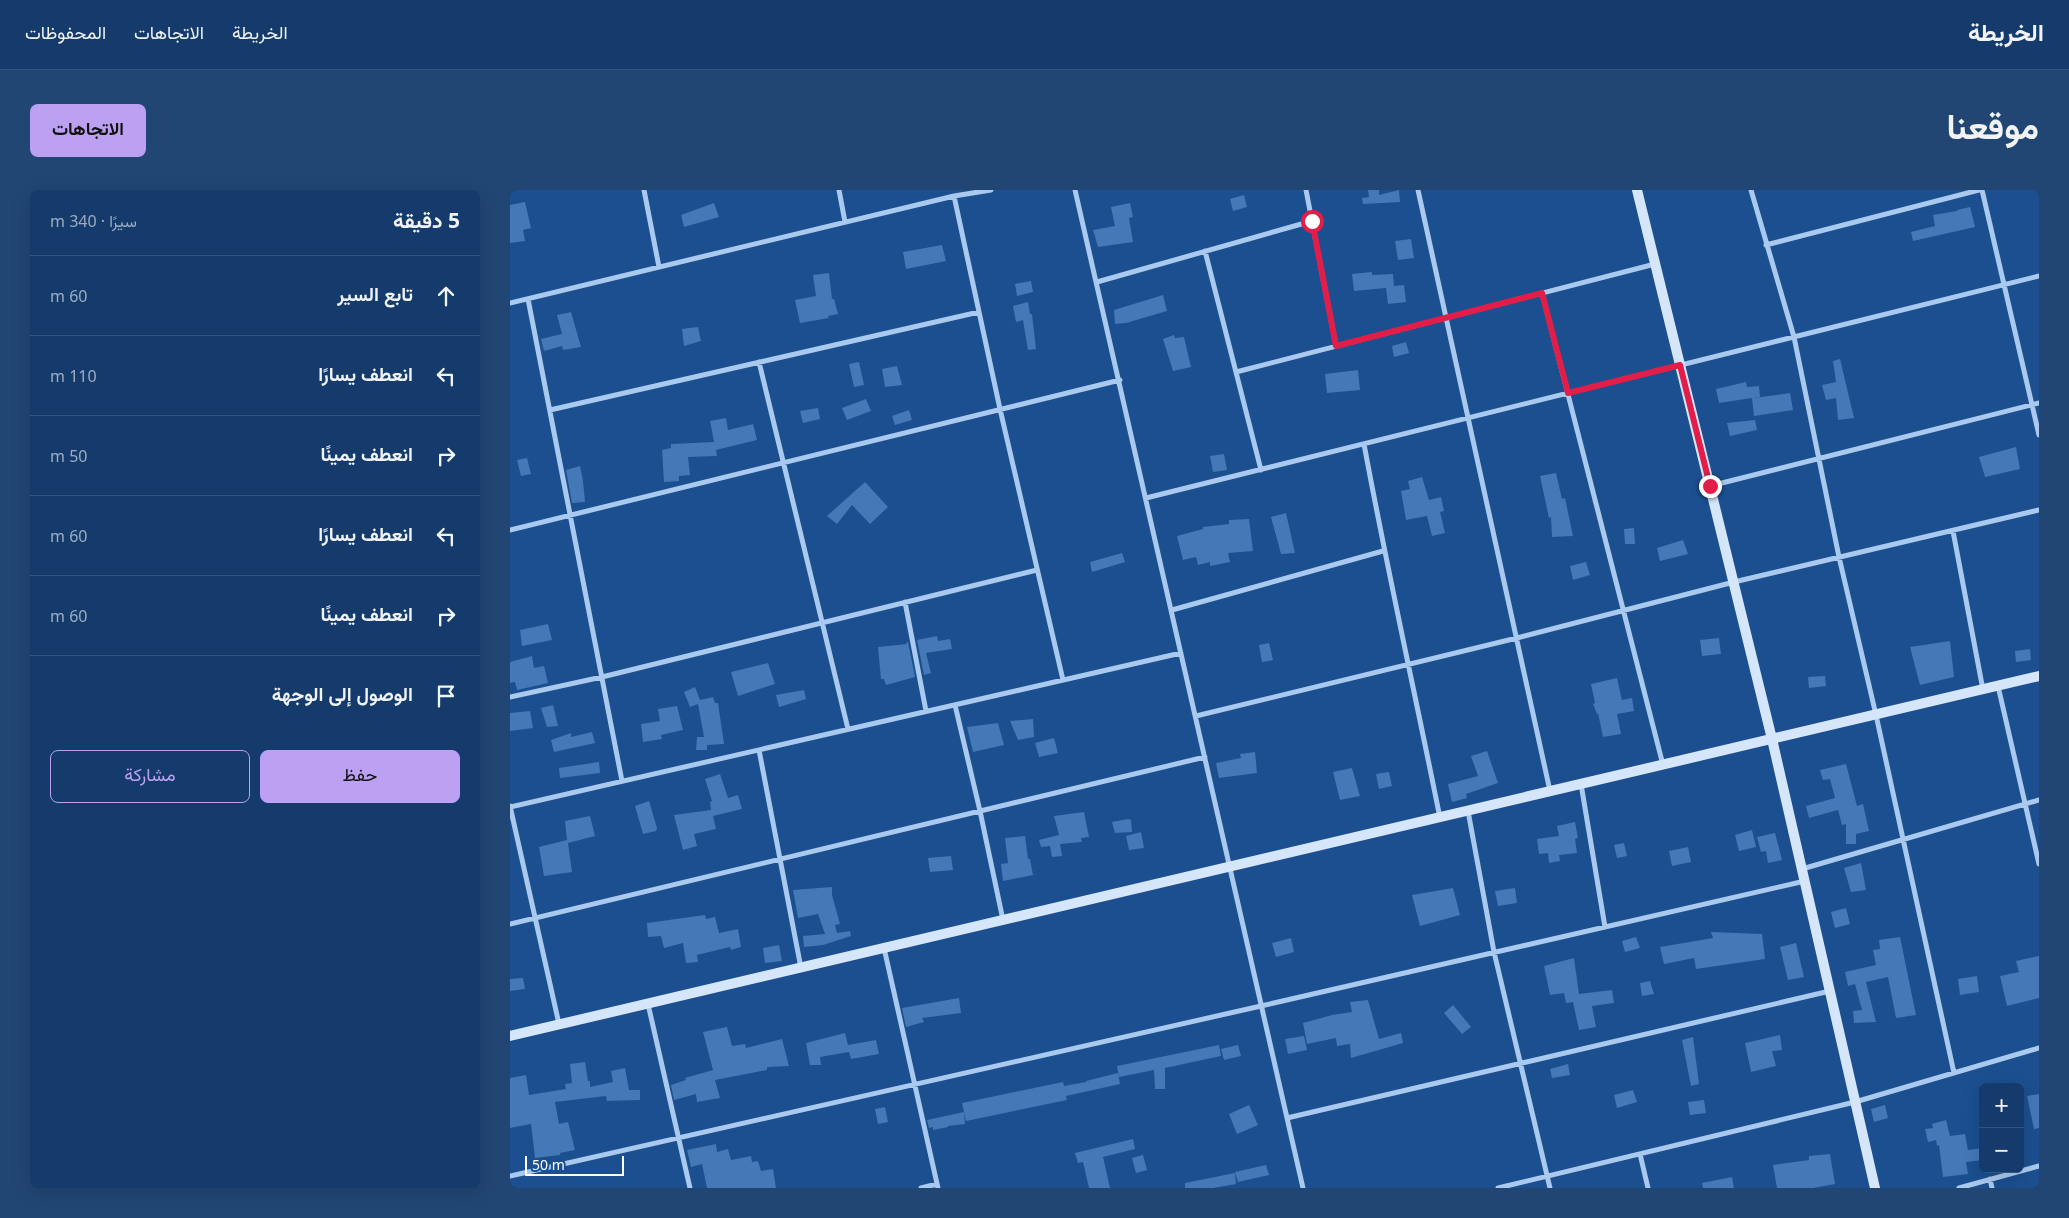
<!DOCTYPE html>
<html lang="ar">
<head>
<meta charset="utf-8">
<style>
  :root { --surface:#143b6b; --page:#214673; --text:#f1f3f6; --muted:#9dadc1; --line:#33557e; --accent:#bca0f2 }
  body { margin:0; font-family:"Noto Sans",Vazirmatn,sans-serif; background:var(--page); color:var(--text); direction:rtl }
  .controls { position:absolute; right:15px; bottom:15px; display:grid; overflow:hidden; border-radius:8px; box-shadow:0 5px 20px #0002 }
  .controls button { width:45px; height:45px; display:grid; place-items:center; padding:0; border:0; border-bottom:1px solid var(--line); background:var(--surface); color:var(--text); font:25px sans-serif }
  .scale { position:absolute; left:15px; bottom:12px; width:99px; box-sizing:border-box; padding-left:5px; border:2px solid #fff; border-top:0; font-size:14px; line-height:18px; white-space:nowrap; color:#fff; -webkit-text-stroke:4px #1b4f8f; paint-order:stroke }
  .stop { position:absolute; width:15px; height:15px; margin:-11px; border:4px solid #e11d48; border-radius:50%; background:#fff }
  .stop.end { background:#e11d48; border-color:#fff; box-shadow:0 1px 5px #0008 }
  .list { margin:0; padding:0; list-style:none }
  h2 { display:flex; justify-content:space-between; align-items:center; height:65px; margin:0; padding:0 20px; font-size:21px }
  h2 small { font-size:16px; font-weight:400; color:var(--muted) }
  .list li { display:grid; grid-template-columns:32px 1fr auto; gap:15px; align-items:center; box-sizing:border-box; height:80px; padding:0 20px; border-top:1px solid var(--line) }
  .list b { display:block; font-size:19px; white-space:nowrap }
  .list em { font-size:16px; font-style:normal; color:var(--muted) }
  .actions { display:flex; gap:10px; padding:15px 20px }
  .actions a { flex:1; padding:11px 0; border:1px solid var(--accent); border-radius:8px; text-align:center; font-size:18px; color:var(--accent) }
  .actions .main { background:var(--accent); color:#111 }
  .icon { flex:none; width:28px; height:28px; fill:none; stroke:currentColor; stroke-width:2; stroke-linecap:round; stroke-linejoin:round }
  .map { position:relative; flex:none; width:1529px; height:998px; overflow:hidden; direction:ltr; border-radius:8px }
  header { display:flex; align-items:center; gap:30px; box-sizing:border-box; height:70px; padding:0 25px; background:var(--surface); border-bottom:1px solid var(--line) }
  header strong { font-size:24px }
  nav { display:flex; gap:28px; margin-inline-start:auto; font-size:18px }
  .intro { display:flex; align-items:center; justify-content:space-between; box-sizing:border-box; height:120px; padding:0 30px }
  h1 { margin:0; font-size:35px }
  .button { padding:12px 22px; border-radius:8px; background:var(--accent); color:#111; font-size:18px; font-weight:700 }
  main { display:flex; gap:30px; padding:0 30px }
  aside { flex:1; background:var(--surface); border-radius:8px; box-shadow:0 5px 20px #0002 }
  .map>svg:first-child { display:block }
  .building { fill:#4478b7 }
  .lines { fill:none; stroke-linecap:round; stroke-linejoin:round }
  .street { stroke:#a9c9ee; stroke-width:5 }
  .secondary { stroke:#d6e6fa; stroke-width:10 }
  .route { stroke:#e11d48; stroke-width:6 }
</style>
</head>
<body>
<header>
<strong>الخريطة</strong>
<nav><a>الخريطة</a><a>الاتجاهات</a><a>المحفوظات</a></nav>
</header>
<div class="intro"><h1>موقعنا</h1><a class="button">الاتجاهات</a></div>
<main>
<div class="map">
<svg width="1529" height="998" viewBox="0 0 1529 998">
  <rect width="100%" height="100%" fill="#1b4f8f"/>
  <!-- building -->
  <path class="building" d="M858 0H869V5L889 0 890 12 853 14 852 8 859 7Z
    M734 5 737 17 723 21 720 9Z
    M15 12 21 38 13 40 15 51 0 53V15Z
    M204 13 209 27 174 37 171 25Z
    M620 13 623 27 619 28 623 52 588 57 583 40 605 36 601 17Z
    M1460 17 1465 37 1403 51 1401 42 1425 36 1423 25 1447 21V20Z
    M901 49 904 68 888 70 885 51Z
    M432 55 436 71 396 79 393 62Z
    M862 82V85L883 84 884 96 894 95 896 112 878 114 876 98 844 101 842 84Z
    M319 83 322 109H324L328 124 318 126 319 128 290 133 285 110 306 106 303 85Z
    M521 91 523 102 507 106 505 94Z
    M653 105 657 121 616 133 605 134 604 120Z
    M518 112 520 124H522L526 159 518 160 513 130 506 132 503 116Z
    M61 122 71 157 53 160 52 156 34 161 31 149 52 144 47 125Z
    M188 137 191 151 174 156 172 139Z
    M664 145 665 148 674 147 681 177 663 181 653 149Z
    M896 152 899 163 884 167 882 156Z
    M1330 169 1344 228 1328 230 1326 208 1316 210 1312 195 1326 192 1323 171Z
    M349 172 354 195 344 197 339 174Z
    M387 176 392 195 375 197 372 179Z
    M848 180 850 200 817 203 815 184Z
    M1236 192 1237 197 1249 196 1250 207 1244 208 1280 203 1283 220 1244 226 1242 208 1209 213 1206 199Z
    M356 209 361 221 337 230 332 218Z
    M308 218 310 229 293 233 290 221Z
    M399 220 402 230 385 235 382 226Z
    M216 228 218 240 243 234 247 250 206 260 207 266 178 267 180 285 169 286V291L154 292 152 260 161 258V254L204 252 200 231Z
    M1245 230 1247 240 1220 246 1217 233Z
    M1506 257 1510 279 1475 287 1469 267Z
    M714 264 717 280 703 282 700 266Z
    M17 268 21 284 11 286 7 270Z
    M70 276 73 291 75 312 62 313 56 280Z
    M1046 283 1052 309 1055 308 1063 346 1042 347 1041 327 1039 328 1030 286Z
    M912 287 919 310 931 307 934 321 930 322 935 343 922 346 917 326 896 330 891 301 900 299 898 291Z
    M355 292 378 317 360 334 342 315 327 334 317 326Z
    M776 323 785 363 771 364 761 327Z
    M739 329 743 361 718 363 720 372 700 376V372L688 375 686 367 673 370 667 346 693 339V337L719 334V330Z
    M1124 338 1125 354H1115L1114 339Z
    M1173 350 1178 364 1150 371 1147 358Z
    M612 363 615 372 582 382 580 372Z
    M1076 372 1080 385 1063 390 1060 376Z
    M38 434 42 450 12 456 10 440Z
    M427 446 428 451 440 449 442 459 416 463 421 483 414 485 407 450Z
    M1209 448 1211 464 1192 466 1190 450Z
    M1440 451 1444 487 1410 495 1400 457Z
    M396 452H398L405 487 376 495 374 489H371L368 457 397 454Z
    M759 453 763 470 752 472 749 455Z
    M1520 459 1521 470 1506 472 1505 461Z
    M22 466 24 478 34 476 38 493 7 500 5 492 0 493V472Z
    M258 473 265 494 228 506 221 482Z
    M1315 486 1316 496 1299 498 1298 487Z
    M1107 488 1112 510 1122 508 1124 521 1107 524 1111 544 1093 547 1088 523 1087 524 1083 514 1085 513 1081 494Z
    M185 497 190 510 203 507 205 513H208L214 554 197 555V560H186L187 547H194L188 514 180 517 174 502Z
    M294 500 296 509 269 517 266 505Z
    M43 515 48 536 37 537 31 518Z
    M167 516 173 540 151 545 152 549 133 552 131 534 150 531 148 519Z
    M20 521 23 538 0 541V523Z
    M523 529 524 547 508 550 500 531Z
    M488 533 494 555 463 562 457 537Z
    M82 542 85 553 44 562 41 550 61 543V547Z
    M544 548 548 563 529 567 525 553Z
    M977 561 988 593 956 604 957 608 942 612 938 594 968 586 961 566Z
    M745 562 747 583 709 588 706 573 731 568 730 564Z
    M89 572 90 583 50 588 49 578Z
    M1336 574 1347 616 1353 614 1359 641 1346 644V654H1336V634L1332 635 1328 620 1299 628 1296 616 1325 608 1320 589 1313 590 1310 580Z
    M842 578 850 606 830 610 823 582Z
    M879 582 882 596 869 599 866 584Z
    M210 584 218 608 228 605 232 619 203 626 206 639 184 644 187 656 173 660 164 625 201 620 200 612 202 611 195 589Z
    M139 611 147 638 146 641 133 644 125 616Z
    M574 622 579 647 571 648 572 652 550 654 552 666 542 667 540 656 531 657 529 650 549 645 544 626Z
    M80 626 85 646 58 653 62 682 34 686 29 657 57 650 55 631Z
    M618 629 621 630 622 642 605 643 602 632Z
    M1065 632 1068 648 1065 649 1067 663 1049 665 1050 671 1039 673 1038 663 1029 664 1027 649 1049 646 1047 636Z
    M1242 640 1246 657 1229 661 1225 645Z
    M631 642 634 658 619 660 616 646Z
    M1265 643 1272 670 1258 673 1256 661 1251 662 1247 647Z
    M515 646 518 669H520L523 685 493 691 491 674 498 673 495 648Z
    M1114 653 1117 666 1107 668 1104 655Z
    M1178 657 1181 672 1162 676 1159 661Z
    M441 666 443 680 420 682 418 668Z
    M1351 673 1356 700 1341 702 1334 678Z
    M322 697V705L330 734 325 735 327 743 340 741 341 746 313 755 294 757 293 746 315 744 308 724 288 728 283 700Z
    M943 698 950 725 910 736 902 705Z
    M1005 698 1007 713 988 716 985 701Z
    M1336 718 1340 734 1325 738 1321 722Z
    M195 725 196 729 205 727 209 743 228 739 231 757 221 760 220 757 187 765 188 772 176 773 173 753 154 758 151 746 138 747 137 733Z
    M1201 742 1252 744 1255 769 1186 779 1184 768 1154 774 1150 757 1203 748Z
    M1126 747 1130 758 1115 762 1112 751Z
    M1390 747 1406 825 1386 828 1378 787 1356 792 1366 832 1344 833 1343 821 1352 820 1345 794 1338 796 1335 782 1366 775 1363 760 1370 759 1369 750Z
    M781 748 784 762 766 767 762 753Z
    M1286 753 1294 787 1278 790 1270 757Z
    M269 755 272 771 255 773 253 758Z
    M1529 766V808L1497 816 1490 786 1509 782 1506 771Z
    M1064 768 1069 804 1102 800 1104 813 1082 816 1086 837 1069 840 1063 812 1056 813 1054 803 1040 805 1034 776Z
    M1467 786 1469 802 1450 805 1448 789Z
    M13 788 15 799 0 801V789Z
    M1140 791 1144 804 1132 806 1130 793Z
    M449 808 451 823 412 828 414 832 396 837 392 818Z
    M858 810 869 849 891 843 893 853 841 868 840 854 827 856 826 848 797 854 793 833 822 825 842 822 840 812Z
    M943 815 961 837 952 844 934 823Z
    M217 837 222 856 235 854 236 858 272 849 279 876 257 877V880L205 890 210 908 187 912 186 904 164 910 161 895 176 890 175 888 203 880 193 842Z
    M335 843 338 855 366 850 369 864 341 869 339 862 310 867 311 875H300L296 853Z
    M1270 845 1272 860 1262 861 1266 876 1241 882 1235 853Z
    M794 846 797 860 778 864 775 849Z
    M1183 847 1189 894 1181 896 1172 850Z
    M709 855 711 866 655 878V899H645L644 880 609 887 607 876Z
    M728 855 731 866 714 870 711 859Z
    M75 872 78 891H80V897L103 892 101 881 115 878 119 900H130V910L97 911 96 906 45 912 49 934 58 932 65 960 50 963V965L25 968 21 934 0 938V888L16 885 19 905 56 899 55 894 62 893 60 874Z
    M1058 874 1060 885 1042 888 1040 879Z
    M608 883 610 894 556 906 557 910 456 931 452 913 553 892 554 896 576 892V891Z
    M1123 900 1127 912 1107 918 1104 905Z
    M1529 904V938L1524 939 1517 906Z
    M1194 910 1196 923 1180 925 1178 912Z
    M739 915 748 935 727 944 719 924Z
    M1375 915 1378 928 1364 932 1361 919Z
    M375 917 378 932 368 934 365 919Z
    M454 922 455 934 438 936V937L423 940V937L419 938 417 930Z
    M1436 930 1440 946 1455 944 1458 960 1473 958V970L1456 972 1458 984 1433 987 1429 955 1427 956 1426 950 1418 952 1415 939 1423 938 1422 934Z
    M623 949 625 959 593 967 600 998H579L573 972 568 973 565 963Z
    M206 954 207 962 218 959 221 970 241 966 242 972 248 971 251 981 263 979 266 998H197L192 974 181 977 177 960Z
    M1320 964 1325 994 1303 998H1267L1263 975 1299 970V966Z
    M633 965 637 980 626 983 622 968Z
    M756 975 759 985 728 992 725 982Z
    M725 983 726 994 703 998H675V993Z
    M1222 987 1224 998H1193L1192 993Z"/>
  <g class="lines">
    <!-- street -->
    <path class="street" d="M134 0 149 77
      M329 0 335 32
      M565 0 793 998
      M796 0 826 156
      M908 0 1040 601
      M1241 0 1284 147 1329 367 1366 525 1444 883
      M1472 0 1529 245
      M444 6 490 219 553 490
      M1256 55 1469 0
      M695 61 751 280
      M587 92 802 31
      M1032 103 1153 575
      M18 109 112 591
      M0 113 444 6 481 0
      M249 172 338 539
      M726 182 1145 74
      M40 220 469 122
      M854 254C877 379 905 503 930 628
      M1200 296 1529 213
      M636 308 1529 86
      M0 340 610 190
      M1443 341 1473 500
      M395 412 416 521
      M662 420 873 361
      M1488 496 1529 674
      M0 507 92 487 527 380
      M445 515 470 621 493 730
      M686 526 1007 448 1224 392 1529 320
      M249 560 291 778
      M1071 594 1095 737
      M0 616 49 834
      M0 617 671 463
      M958 621 984 762 1040 998
      M1292 679 1529 610
      M0 734 695 567
      M374 758 428 998
      M138 814 180 998
      M777 928 1320 801
      M1130 964 1138 998
      M0 986 751 816 1295 691
      M1480 989 1482 998
      M411 998 427 994
      M988 998 1345 912 1529 858
      M1449 998 1529 976"/>
    <!-- secondary -->
    <path class="secondary" d="M1127 0 1262 549 1365 998
      M0 846 1529 486"/>
  </g>
  <g class="lines">
    <!-- route -->
    <path class="route" d="M802 31 826 156 1032 103 1058 203 1170 175 1200 296"/>
  </g>
</svg>
<div class="controls">
<button>+</button>
<button>−</button>
</div>
<div class="scale">50 m</div>
<div class="stop" style="left:802px;top:31px"></div>
<div class="stop end" style="left:1200px;top:296px"></div>
</div>
<aside>
<h2>5 دقيقة<small>سيرًا · 340 m</small></h2>
<ul class="list">
<li><svg class="icon" aria-label="ahead" viewBox="0 0 24 24"><path d="M12 20V5M6 11l6-6 6 6"/></svg><div><b>تابع السير</b></div><em>60 m</em></li>
<li><svg class="icon" aria-label="left" viewBox="0 0 24 24"><path d="M17 20v-9H6M10 6l-5 5 5 5"/></svg><div><b>انعطف يسارًا</b></div><em>110 m</em></li>
<li><svg class="icon" aria-label="right" viewBox="0 0 24 24"><path d="M7 20v-9h11M14 6l5 5-5 5"/></svg><div><b>انعطف يمينًا</b></div><em>50 m</em></li>
<li><svg class="icon" aria-label="left" viewBox="0 0 24 24"><path d="M17 20v-9H6M10 6l-5 5 5 5"/></svg><div><b>انعطف يسارًا</b></div><em>60 m</em></li>
<li><svg class="icon" aria-label="right" viewBox="0 0 24 24"><path d="M7 20v-9h11M14 6l5 5-5 5"/></svg><div><b>انعطف يمينًا</b></div><em>60 m</em></li>
<li><svg class="icon" aria-label="arrive" viewBox="0 0 24 24"><path d="M6 21V4h12l-3 4 3 4H6"/></svg><div><b>الوصول إلى الوجهة</b></div></li>
</ul>
<div class="actions"><a class="main">حفظ</a><a>مشاركة</a></div>
</aside>
</main>
</body>
</html>
